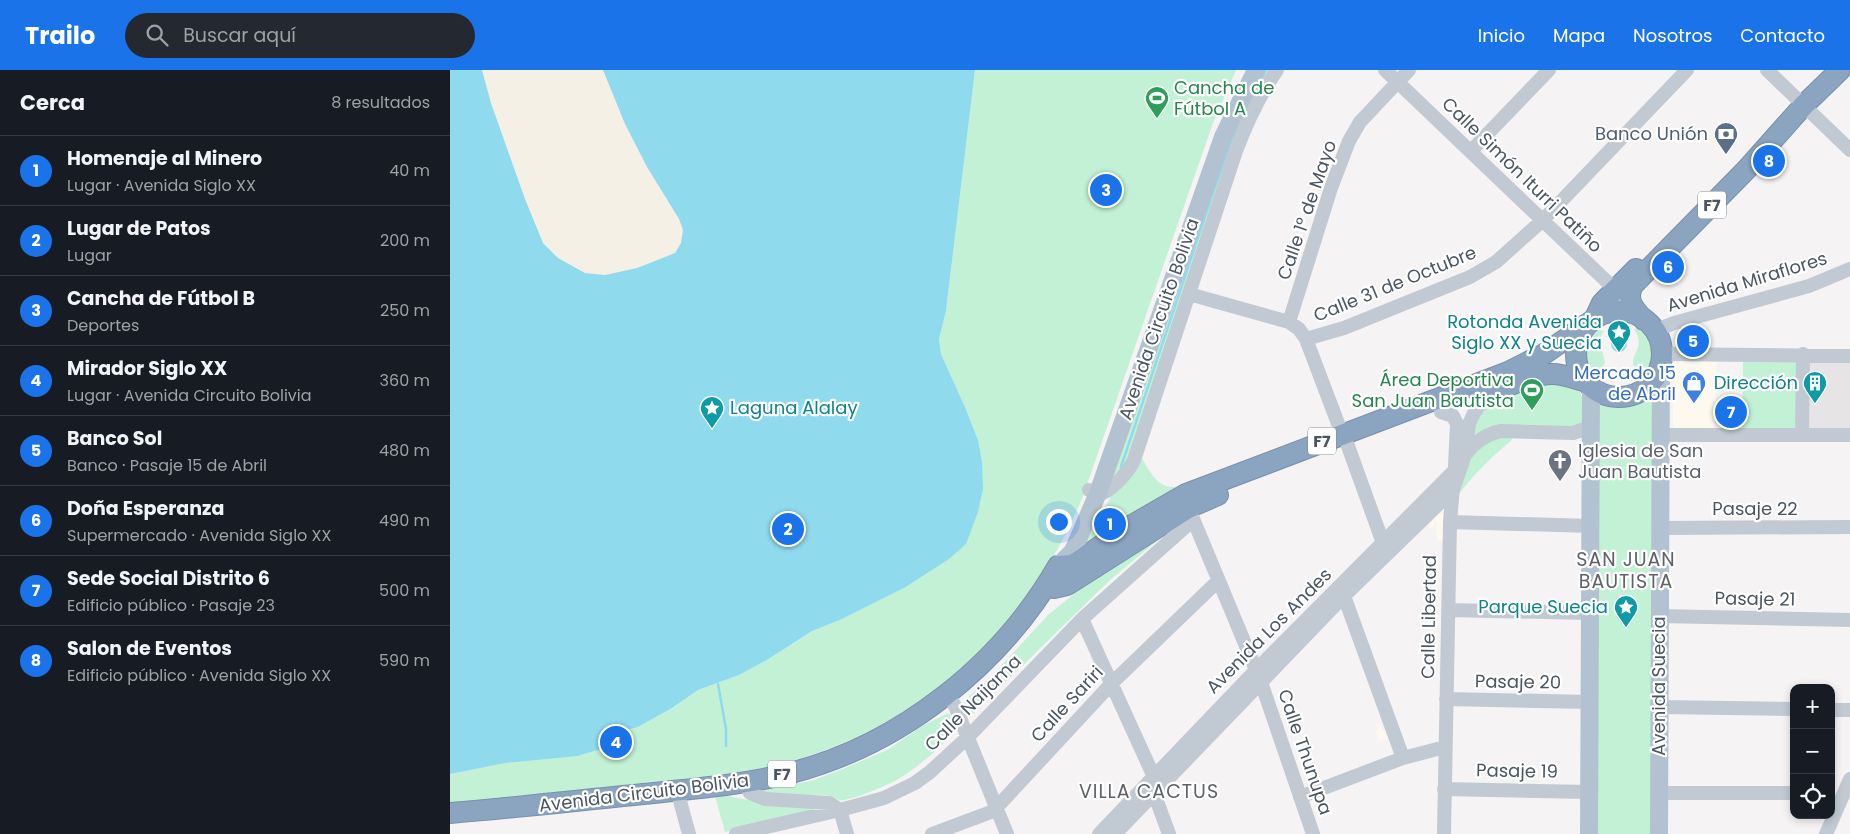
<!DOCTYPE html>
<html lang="es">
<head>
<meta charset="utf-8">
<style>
  :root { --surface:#171b24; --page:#242831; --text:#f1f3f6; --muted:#9ea1a6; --line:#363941; --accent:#1a73e8 }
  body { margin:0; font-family:Poppins,sans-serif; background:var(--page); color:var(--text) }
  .controls { position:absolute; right:15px; bottom:15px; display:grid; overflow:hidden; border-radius:10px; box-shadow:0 2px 8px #0003 }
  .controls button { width:45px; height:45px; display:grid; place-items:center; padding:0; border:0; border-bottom:1px solid var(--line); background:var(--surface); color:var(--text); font:25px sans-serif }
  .you { position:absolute; left:608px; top:451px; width:18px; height:18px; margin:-12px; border:4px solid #fff; border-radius:50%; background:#1a73e8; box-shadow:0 0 0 8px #1a73e833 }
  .badge { display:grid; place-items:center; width:32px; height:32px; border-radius:50%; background:var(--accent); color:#fff; font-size:16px; font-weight:700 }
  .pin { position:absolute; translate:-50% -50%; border:2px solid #fff; box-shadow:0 1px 5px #0006 }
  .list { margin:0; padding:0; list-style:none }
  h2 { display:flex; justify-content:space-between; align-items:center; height:65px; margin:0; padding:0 20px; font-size:21px }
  h2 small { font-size:16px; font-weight:400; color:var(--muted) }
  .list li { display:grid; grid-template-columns:32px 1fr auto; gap:15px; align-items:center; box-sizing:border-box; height:70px; padding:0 20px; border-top:1px solid var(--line) }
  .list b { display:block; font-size:19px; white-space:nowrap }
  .list p { margin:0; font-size:16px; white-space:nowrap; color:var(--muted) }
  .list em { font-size:16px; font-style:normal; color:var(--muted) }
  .icon { flex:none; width:28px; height:28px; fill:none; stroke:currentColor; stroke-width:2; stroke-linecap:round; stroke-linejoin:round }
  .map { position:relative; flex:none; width:1400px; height:764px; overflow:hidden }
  header { display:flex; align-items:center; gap:30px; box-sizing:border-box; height:70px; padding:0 25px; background:var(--accent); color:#fff }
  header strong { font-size:24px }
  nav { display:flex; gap:28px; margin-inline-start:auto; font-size:18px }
  .search { width:350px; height:45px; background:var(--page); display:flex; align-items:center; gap:12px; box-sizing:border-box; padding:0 18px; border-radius:28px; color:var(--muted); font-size:19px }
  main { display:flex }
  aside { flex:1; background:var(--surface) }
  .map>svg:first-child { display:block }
  .commercial { fill:#fdf9ef }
  .education { fill:#e6e4e5 }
  .green { fill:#c3f1d5 }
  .sand { fill:#f5f0e5 }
  .water { fill:#90daee }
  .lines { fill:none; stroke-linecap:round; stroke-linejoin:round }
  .stream { stroke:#90daee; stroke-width:2.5 }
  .highway-casing { stroke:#7690ad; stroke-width:22 }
  .minor { stroke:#c1cad2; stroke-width:14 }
  .major { stroke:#b3c2d1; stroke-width:18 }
  .highway { stroke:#8ba5c1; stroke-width:20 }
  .labels { text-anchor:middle; stroke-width:4.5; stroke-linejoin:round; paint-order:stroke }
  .shield { fill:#fff; stroke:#808990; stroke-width:1 }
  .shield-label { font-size:16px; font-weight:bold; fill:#4a5661 }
  .leisure-label { font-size:18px; fill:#27864d; stroke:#fff; text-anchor:start }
  .service-label { font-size:18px; fill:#4e5e75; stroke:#fff; text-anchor:end }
  .street-label { font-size:18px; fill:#4a5661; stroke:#fff }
  .culture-label { font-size:18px; fill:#0d838f; stroke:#fff; text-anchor:end }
  .shop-label { font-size:18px; fill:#366cbe; stroke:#fff; text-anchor:end }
  .worship-label { font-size:18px; fill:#5b616d; stroke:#fff; text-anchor:start }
  .neighbourhood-label { font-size:19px; letter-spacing:1px; fill:#5f6368; stroke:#fff }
</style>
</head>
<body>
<header>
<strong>Trailo</strong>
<div class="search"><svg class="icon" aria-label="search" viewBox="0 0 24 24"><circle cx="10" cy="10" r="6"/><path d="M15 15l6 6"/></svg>Buscar aquí</div>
<nav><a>Inicio</a><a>Mapa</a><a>Nosotros</a><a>Contacto</a></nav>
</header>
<main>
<aside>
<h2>Cerca<small>8 resultados</small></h2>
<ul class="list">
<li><span class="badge">1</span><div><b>Homenaje al Minero</b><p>Lugar · Avenida Siglo XX</p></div><em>40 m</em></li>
<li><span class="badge">2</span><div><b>Lugar de Patos</b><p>Lugar</p></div><em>200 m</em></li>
<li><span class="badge">3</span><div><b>Cancha de Fútbol B</b><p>Deportes</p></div><em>250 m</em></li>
<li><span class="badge">4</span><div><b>Mirador Siglo XX</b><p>Lugar · Avenida Circuito Bolivia</p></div><em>360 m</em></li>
<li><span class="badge">5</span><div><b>Banco Sol</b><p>Banco · Pasaje 15 de Abril</p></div><em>480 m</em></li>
<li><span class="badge">6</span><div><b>Doña Esperanza</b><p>Supermercado · Avenida Siglo XX</p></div><em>490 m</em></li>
<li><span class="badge">7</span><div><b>Sede Social Distrito 6</b><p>Edificio público · Pasaje 23</p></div><em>500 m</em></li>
<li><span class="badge">8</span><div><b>Salon de Eventos</b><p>Edificio público · Avenida Siglo XX</p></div><em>590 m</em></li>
</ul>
</aside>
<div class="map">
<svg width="1400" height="764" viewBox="0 0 1400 764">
  <rect width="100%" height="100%" fill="#f5f3f3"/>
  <!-- commercial -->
  <path class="commercial" d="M1226 290 1267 291 1265 360 1223 361V308Z
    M990 443 993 445 994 450 993 470H987L986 450 984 452 985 455 980 459 978 456Z
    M930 653 937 668 929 671 926 661 928 659 926 654Z"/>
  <!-- education -->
  <path class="education" d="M1357 293H1400V360H1355Z"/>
  <!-- green -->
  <path class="green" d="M525 0H786L763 53 633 426C578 562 463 664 319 697 280 706 239 708 199 712 133 720 67 727 0 733V704L56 693 154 678 173 661 188 657 222 638 248 620 289 605 317 590 362 561 392 549 454 518 528 370 515 337 491 284 489 269 496 241Z
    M812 0H820L681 387 666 407 663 406 662 404 774 84Z
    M1187 258C1191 261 1195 265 1198 270 1204 281 1204 305 1186 299 1175 287 1198 279 1184 259Z
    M1148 260 1154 261C1145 273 1154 280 1155 293L1151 299 1145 300 1138 295C1133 282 1138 269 1148 260Z
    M1293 291H1346L1350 296 1349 353 1343 361H1292Z
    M1087 312C1110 313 1133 308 1134 338 1135 346 1135 349 1130 356L1020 372 1022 357 1037 334Z
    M1207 316 1203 764H1145L1148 331C1177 334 1183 337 1207 316Z
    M1062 364V370C1041 387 1022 406 1006 428L1020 386 1034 372Z
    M689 384C699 398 705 418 725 417L728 423 630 481 665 420Z
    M726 455 660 510 521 646H516L513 634 517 628 541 607 599 544 639 512Z
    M498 643C502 647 505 651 504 657 503 671 458 704 445 711 430 718 410 727 394 730 387 731 382 726 376 725 358 724 339 726 321 726L314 723 312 720 361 711 393 699 439 679 472 656Z
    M265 726H278L322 735 371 738 275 762Z"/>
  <!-- sand -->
  <path class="sand" d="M32 0H153L175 54 197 97 229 149 233 160 231 173 225 183 187 198 155 205 135 203 108 188 93 173 75 129 41 33Z"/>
  <!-- water -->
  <path class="water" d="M0 0H32L41 33 75 129 93 173 108 188 135 203 155 205 187 198 225 183 231 173 233 160 229 149 197 97 175 54 153 0H525L496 241 489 269 491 284 515 337 528 370 532 392 533 419 528 442 516 474 499 489 454 518 392 549 362 561 317 590 289 605 248 620 222 638 188 657 173 661 154 678 127 686 56 693 0 704Z
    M1161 274a8 8 0 1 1 16 0a8 8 0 1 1-16 0Z"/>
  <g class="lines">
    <!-- stream -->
    <path class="stream" d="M809 15 816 0
      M671 397 765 117 787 58
      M268 614 276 659V676"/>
    <!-- highway casing -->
    <g class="highway-casing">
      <path id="highway" d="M1126 284a43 43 0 1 1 86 0a43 43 0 1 1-86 0Z
        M1145 248 1152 233 1186 199
        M1194 250C1184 239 1175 230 1183 215L1296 100 1354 35 1390 0
        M1041 323C1060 316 1082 304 1102 304 1114 304 1126 309 1137 312
        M598 514 604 518 617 515 738 438 768 425
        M0 743C61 738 123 731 184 725 237 719 289 716 341 703 452 674 551 595 608 496L622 495 629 491 672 461 736 424 1058 302 1094 284 1140 252"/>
    </g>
    <!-- minor -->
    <path class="minor" d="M935 0 1172 226
      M1317 0 1400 80
      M1021 81 1099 0
      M739 224 839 252 849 259 856 269 892 364
      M839 252 881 118 899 71 910 52 959 0
      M1205 261 1224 253 1359 216 1400 199
      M856 269 894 258 1020 207 1046 192 1093 150 1237 0
      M1211 284 1400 286
      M991 342 1003 346 1007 354 1005 396
      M1212 365H1400
      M1352 365 1353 284
      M898 376 933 473
      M639 420 653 423C664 418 679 401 684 390L786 81C797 52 809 26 827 0
      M741 444 806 600
      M1000 452 1141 456
      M1211 458 1400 457
      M894 526 953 688
      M998 540 1140 543
      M1210 546 1400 550
      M632 549 704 707V723L719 764
      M811 612 863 764
      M497 624 505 636 557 764
      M996 629 1140 632
      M1209 637 1344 639
      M1381 640H1400
      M295 713 300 723 315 729 379 733 390 740 397 764
      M994 719 1139 722
      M227 720 239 764
      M1209 723H1344
      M850 727 953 688 995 677
      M286 764 390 740 434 728 465 713 480 702 517 668 632 549 743 450
      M482 764 541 742 547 737 662 613 768 511
      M649 764 806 600 1005 400C1016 382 1029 365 1051 361L1123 363 1141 357
      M665 764 894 526 1003 420 1015 385 1019 354 1023 345 1028 337 1046 321
      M994 764 1000 452 1003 417
      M1376 764 1400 709"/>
    <!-- major -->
    <path class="major" d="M608 496 623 481 648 423 773 67 806 0
      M1139 764 1141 316
      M1209 764 1211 288"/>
    <!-- highway -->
    <use href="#highway" class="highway"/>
  </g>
  <!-- icons -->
  <defs>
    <g id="stadium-pin" transform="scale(1.25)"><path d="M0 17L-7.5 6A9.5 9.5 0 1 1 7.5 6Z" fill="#2e9e5b" stroke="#fff"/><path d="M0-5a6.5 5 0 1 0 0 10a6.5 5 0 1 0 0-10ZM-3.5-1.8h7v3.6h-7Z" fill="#fff"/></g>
    <g id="bank-pin" transform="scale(1.25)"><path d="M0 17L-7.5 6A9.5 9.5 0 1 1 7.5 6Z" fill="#5c6f8a" stroke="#fff"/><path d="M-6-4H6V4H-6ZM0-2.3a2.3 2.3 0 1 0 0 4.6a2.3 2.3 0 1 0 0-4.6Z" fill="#fff"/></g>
    <g id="sight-pin" transform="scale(1.25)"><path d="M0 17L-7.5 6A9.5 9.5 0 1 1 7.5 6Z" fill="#0f9aa8" stroke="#fff"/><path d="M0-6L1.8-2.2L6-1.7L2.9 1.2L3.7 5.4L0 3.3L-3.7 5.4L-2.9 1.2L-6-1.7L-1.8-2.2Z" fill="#fff"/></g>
    <g id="shop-pin" transform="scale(1.25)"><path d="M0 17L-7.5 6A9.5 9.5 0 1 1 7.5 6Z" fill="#3f7fe0" stroke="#fff"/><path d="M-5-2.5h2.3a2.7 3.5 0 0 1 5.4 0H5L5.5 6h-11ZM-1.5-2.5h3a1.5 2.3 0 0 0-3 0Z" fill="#fff"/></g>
    <g id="building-pin" transform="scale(1.25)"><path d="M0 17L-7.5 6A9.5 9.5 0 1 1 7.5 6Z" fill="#0f9aa8" stroke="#fff"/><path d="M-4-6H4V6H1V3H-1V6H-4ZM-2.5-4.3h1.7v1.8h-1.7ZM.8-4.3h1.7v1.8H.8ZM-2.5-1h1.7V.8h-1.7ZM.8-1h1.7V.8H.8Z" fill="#fff"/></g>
    <g id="church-pin" transform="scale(1.25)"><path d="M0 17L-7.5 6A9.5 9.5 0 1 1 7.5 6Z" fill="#6b7280" stroke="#fff"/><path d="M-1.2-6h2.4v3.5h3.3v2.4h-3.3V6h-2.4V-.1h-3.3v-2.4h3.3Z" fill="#fff"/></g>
  </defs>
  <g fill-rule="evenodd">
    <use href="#stadium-pin" x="707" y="28"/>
    <use href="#bank-pin" x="1276" y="64"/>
    <use href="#sight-pin" x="1169" y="262"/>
    <use href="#shop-pin" x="1244" y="313"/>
    <use href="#building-pin" x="1365" y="313"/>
    <use href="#stadium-pin" x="1082" y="320"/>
    <use href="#sight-pin" x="262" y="338"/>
    <use href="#church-pin" x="1110" y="391"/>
    <use href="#sight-pin" x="1176" y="537"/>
  </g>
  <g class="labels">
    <!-- shield labels -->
    <g class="shield">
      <rect x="1248" y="121.5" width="28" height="27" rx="4"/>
      <rect x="858" y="357.5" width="28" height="27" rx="4"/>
      <rect x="318" y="690.5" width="28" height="27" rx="4"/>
    </g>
    <g class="shield-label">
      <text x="1262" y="141">F7</text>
      <text x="872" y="377">F7</text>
      <text x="332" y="710">F7</text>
    </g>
    <!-- leisure labels -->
    <g class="leisure-label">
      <text x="724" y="24">Cancha de<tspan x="724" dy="21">Fútbol A</tspan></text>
      <text x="1064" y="316" text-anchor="end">Área Deportiva<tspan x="1064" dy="21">San Juan Bautista</tspan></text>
    </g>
    <!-- service labels -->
    <g class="service-label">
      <text x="1258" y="70">Banco Unión</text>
    </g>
    <!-- street labels -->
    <g class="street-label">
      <text transform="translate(1072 105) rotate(44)" y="6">Calle Simón Iturri Patiño</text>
      <text transform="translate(857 140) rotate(-71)" y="6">Calle 1° de Mayo</text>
      <text transform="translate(1297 212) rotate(-17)" y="6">Avenida Miraflores</text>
      <text transform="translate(945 214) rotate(-22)" y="6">Calle 31 de Octubre</text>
      <text transform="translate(709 249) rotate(-71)" y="6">Avenida Circuito Bolivia</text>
      <text x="1305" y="445">Pasaje 22</text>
      <text transform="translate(1305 529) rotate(1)" y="6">Pasaje 21</text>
      <text transform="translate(979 547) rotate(-89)" y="6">Calle Libertad</text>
      <text transform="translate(819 561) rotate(-45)" y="6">Avenida Los Andes</text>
      <text transform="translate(1068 612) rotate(1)" y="6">Pasaje 20</text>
      <text transform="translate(1209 616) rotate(-90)" y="6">Avenida Suecia</text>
      <text transform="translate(523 633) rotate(-45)" y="6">Calle Naijama</text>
      <text transform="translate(617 634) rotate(-47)" y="6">Calle Sariri</text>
      <text transform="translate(855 682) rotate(71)" y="6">Calle Thunupa</text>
      <text transform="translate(1067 701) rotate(1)" y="6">Pasaje 19</text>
      <text transform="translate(194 723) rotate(-7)" y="6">Avenida Circuito Bolivia</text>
    </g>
    <!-- culture labels -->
    <g class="culture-label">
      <text x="1152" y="258">Rotonda Avenida<tspan x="1152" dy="21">Siglo XX y Suecia</tspan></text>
      <text x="1348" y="319">Dirección</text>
      <text x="280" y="344" text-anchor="start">Laguna Alalay</text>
      <text x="1158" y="543">Parque Suecia</text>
    </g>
    <!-- shop labels -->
    <g class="shop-label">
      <text x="1226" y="309">Mercado 15<tspan x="1226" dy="21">de Abril</tspan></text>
    </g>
    <!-- worship labels -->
    <g class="worship-label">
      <text x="1128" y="387">Iglesia de San<tspan x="1128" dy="21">Juan Bautista</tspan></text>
    </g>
    <!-- neighbourhood labels -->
    <g class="neighbourhood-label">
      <text x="1176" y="496">SAN JUAN<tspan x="1176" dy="22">BAUTISTA</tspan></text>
      <text x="699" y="728">VILLA CACTUS</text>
    </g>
  </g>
</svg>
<div class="controls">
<button>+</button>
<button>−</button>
<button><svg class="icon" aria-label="locate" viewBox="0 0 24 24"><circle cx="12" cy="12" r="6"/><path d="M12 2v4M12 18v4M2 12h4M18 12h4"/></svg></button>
</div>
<div class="you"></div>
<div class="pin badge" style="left:660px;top:454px">1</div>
<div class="pin badge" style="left:338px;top:459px">2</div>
<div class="pin badge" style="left:656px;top:120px">3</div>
<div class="pin badge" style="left:166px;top:672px">4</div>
<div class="pin badge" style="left:1243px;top:271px">5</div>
<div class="pin badge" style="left:1218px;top:197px">6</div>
<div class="pin badge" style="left:1281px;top:342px">7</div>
<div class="pin badge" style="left:1319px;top:91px">8</div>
</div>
</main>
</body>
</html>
